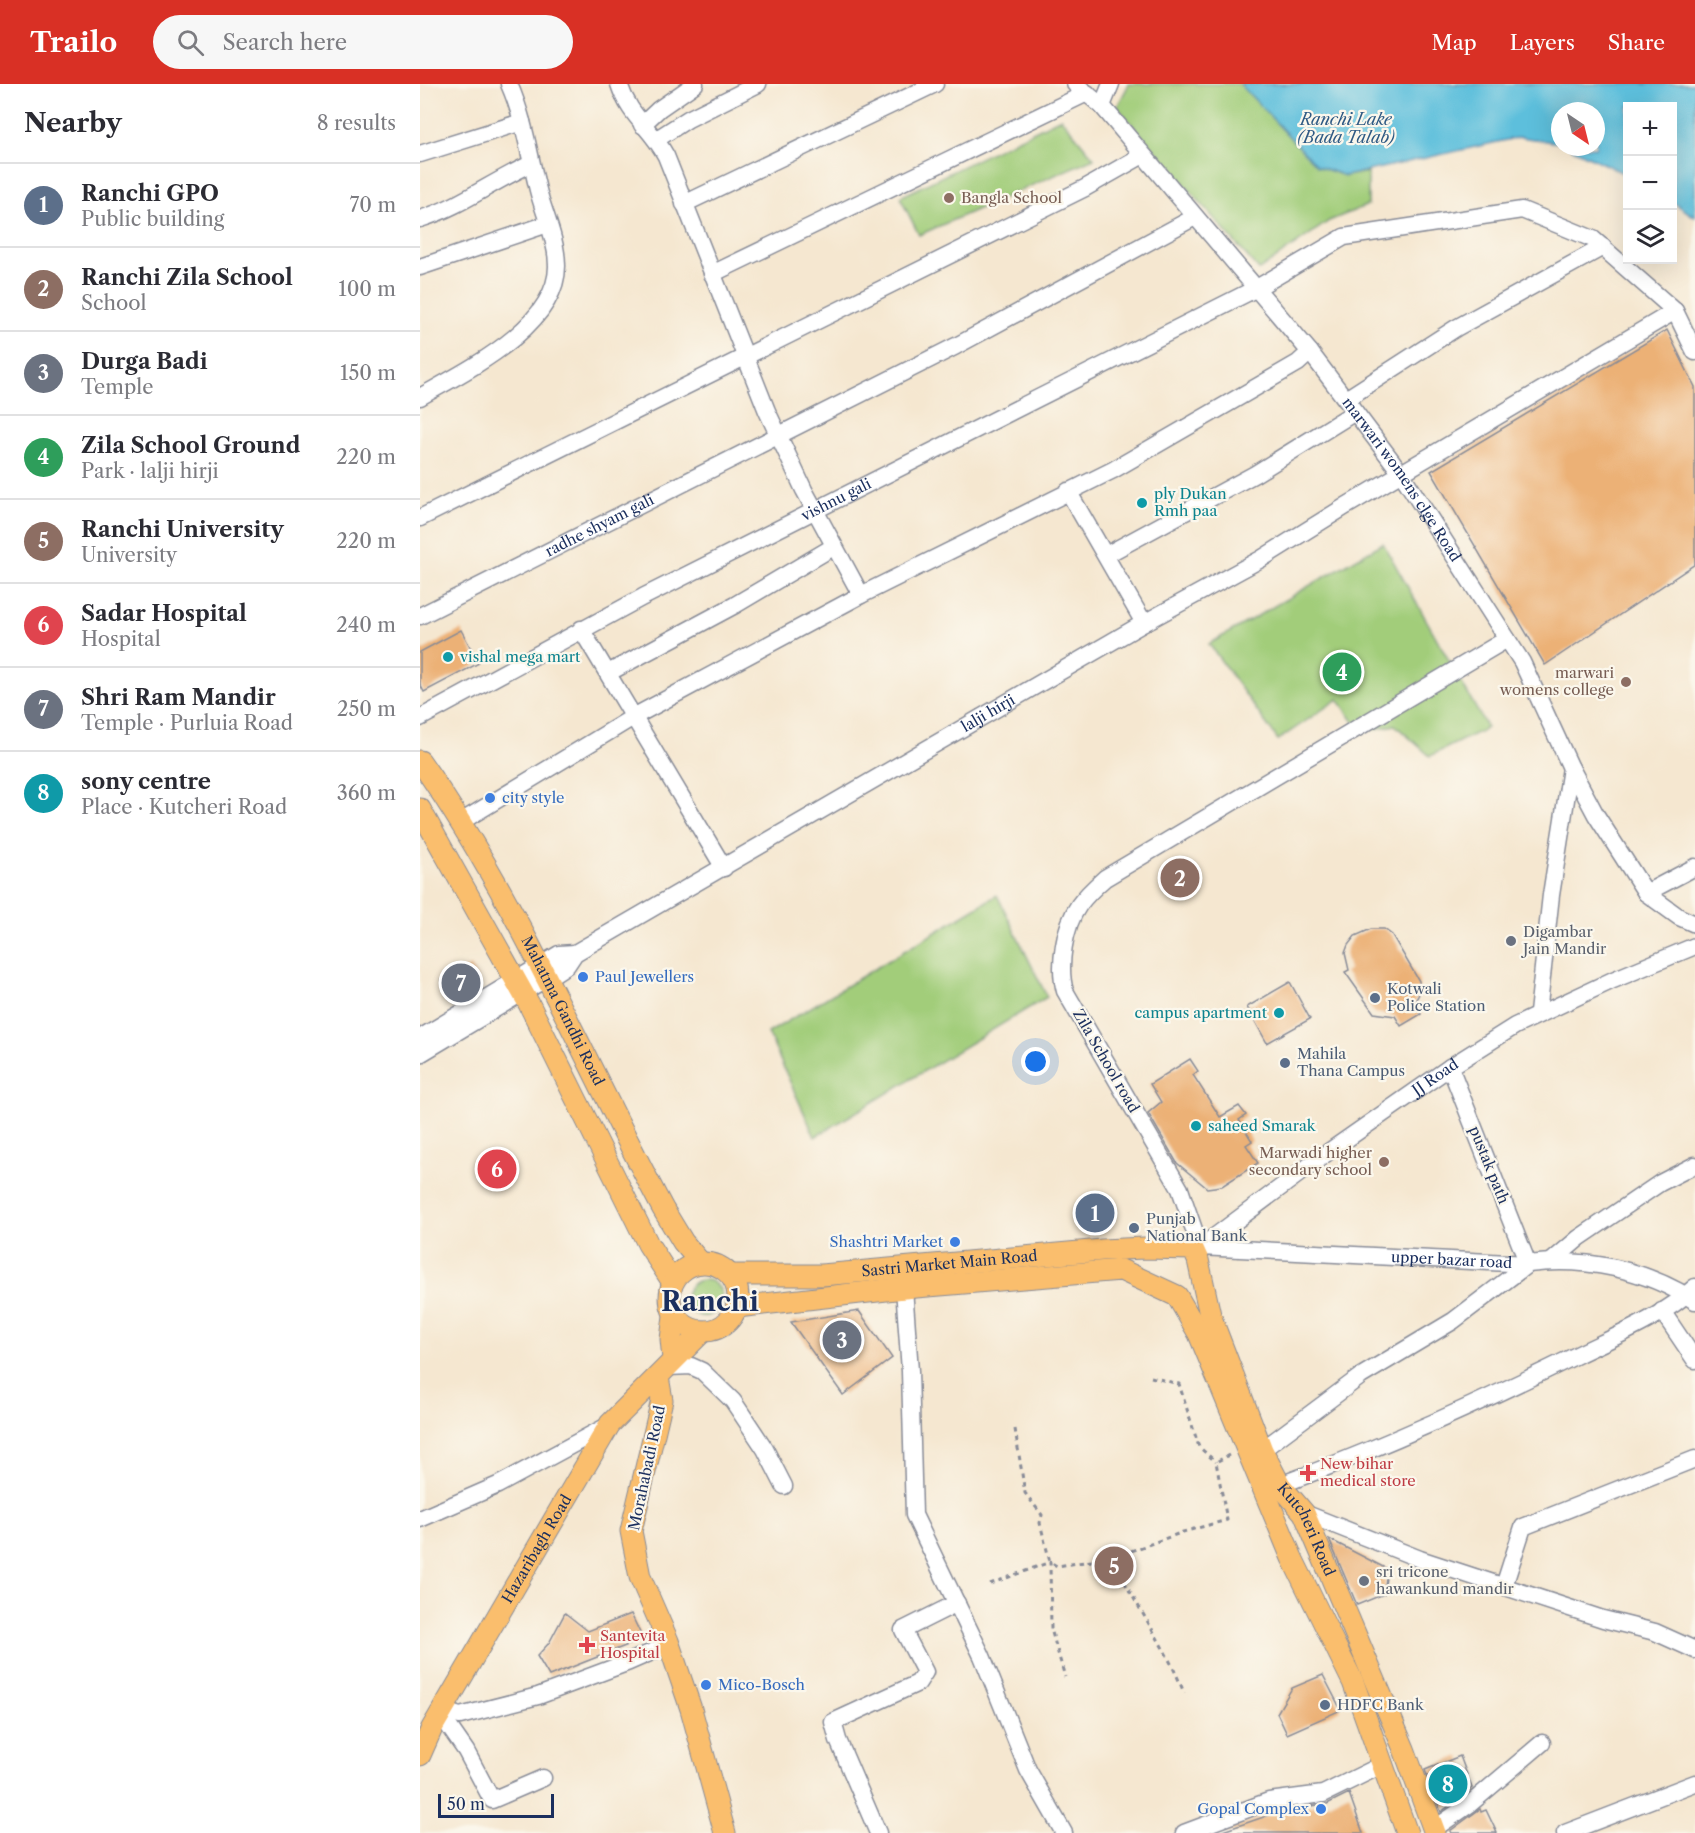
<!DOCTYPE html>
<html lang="en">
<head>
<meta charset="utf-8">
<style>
  :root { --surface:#fff; --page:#f7f7f7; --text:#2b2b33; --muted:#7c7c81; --line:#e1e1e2; --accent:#d93025 }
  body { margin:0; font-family:"Libre Caslon Text",serif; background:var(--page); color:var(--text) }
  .controls { position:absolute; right:18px; top:18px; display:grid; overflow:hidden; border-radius:0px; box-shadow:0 6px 24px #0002 }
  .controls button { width:54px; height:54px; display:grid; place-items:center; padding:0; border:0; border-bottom:2px solid var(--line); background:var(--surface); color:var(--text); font:30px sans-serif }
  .compass { position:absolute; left:1131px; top:18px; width:54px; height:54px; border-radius:50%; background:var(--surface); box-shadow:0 6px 24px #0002; rotate:145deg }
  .scale { position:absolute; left:18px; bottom:15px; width:116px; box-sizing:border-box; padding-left:6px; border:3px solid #1b2f5e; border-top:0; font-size:16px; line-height:21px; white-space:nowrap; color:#1b2f5e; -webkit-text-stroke:4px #fbf7ec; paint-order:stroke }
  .you { position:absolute; left:616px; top:978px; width:21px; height:21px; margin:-15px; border:4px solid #fff; border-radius:50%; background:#1a73e8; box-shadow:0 0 0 9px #1a73e833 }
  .badge { display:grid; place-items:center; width:39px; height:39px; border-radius:50%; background:var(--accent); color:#fff; font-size:20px; font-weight:700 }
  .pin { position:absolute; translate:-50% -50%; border:3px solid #fff; box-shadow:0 2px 6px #0006 }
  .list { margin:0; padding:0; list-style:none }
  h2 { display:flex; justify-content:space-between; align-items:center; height:78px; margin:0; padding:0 24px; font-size:26px }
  h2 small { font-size:20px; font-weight:400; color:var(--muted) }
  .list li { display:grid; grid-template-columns:39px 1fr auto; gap:18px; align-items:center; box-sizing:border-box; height:84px; padding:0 24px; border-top:2px solid var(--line) }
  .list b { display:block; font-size:22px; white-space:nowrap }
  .list p { margin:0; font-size:20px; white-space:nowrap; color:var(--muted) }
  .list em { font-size:20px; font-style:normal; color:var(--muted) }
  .icon { flex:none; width:33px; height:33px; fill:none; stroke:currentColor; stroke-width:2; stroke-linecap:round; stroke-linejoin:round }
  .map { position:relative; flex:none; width:1275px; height:1749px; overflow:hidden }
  header { display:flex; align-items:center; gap:36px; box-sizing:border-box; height:84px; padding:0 30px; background:var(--accent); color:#fff }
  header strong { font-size:28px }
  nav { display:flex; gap:33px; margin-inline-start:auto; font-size:21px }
  .search { width:420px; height:54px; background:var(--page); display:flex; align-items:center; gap:15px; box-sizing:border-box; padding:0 21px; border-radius:33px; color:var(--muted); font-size:22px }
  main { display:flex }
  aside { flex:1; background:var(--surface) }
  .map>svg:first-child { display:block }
  .green { fill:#a2cd7a; stroke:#5e7e6c; stroke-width:1.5 }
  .water { fill:#5dbfdc; stroke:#3c779d; stroke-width:1.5 }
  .building { fill:#ecb176 }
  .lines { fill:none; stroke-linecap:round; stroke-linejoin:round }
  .minor-casing { stroke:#888b97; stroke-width:19 }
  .major-casing { stroke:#888b97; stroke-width:23 }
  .path { stroke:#888b97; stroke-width:3; stroke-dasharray:4.5 4.5; stroke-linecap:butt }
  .minor { stroke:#fff; stroke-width:16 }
  .major { stroke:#fabe6d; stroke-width:21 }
  .education-dot { fill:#8d6e63; stroke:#fbf7ec; stroke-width:2 }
  .culture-dot { fill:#0f9aa8; stroke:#fbf7ec; stroke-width:2 }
  .shop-dot { fill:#3f7fe0; stroke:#fbf7ec; stroke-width:2 }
  .worship-dot { fill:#6b7280; stroke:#fbf7ec; stroke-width:2 }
  .service-dot { fill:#5c6f8a; stroke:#fbf7ec; stroke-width:2 }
  .health-dot { fill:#e0444e; stroke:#fbf7ec; stroke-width:2 }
  .labels { text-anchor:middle; stroke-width:4.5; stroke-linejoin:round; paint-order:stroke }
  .education-label { font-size:15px; fill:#785e54; stroke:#fbf7ec; text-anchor:end }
  .street-label { font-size:15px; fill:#1b2f5e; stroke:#fbf7ec }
  .culture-label { font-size:15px; fill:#0d838f; stroke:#fbf7ec; text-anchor:start }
  .shop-label { font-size:15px; fill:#366cbe; stroke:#fbf7ec; text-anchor:start }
  .worship-label { font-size:15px; fill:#5b616d; stroke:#fbf7ec; text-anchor:start }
  .service-label { font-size:15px; fill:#4e5e75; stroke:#fbf7ec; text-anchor:start }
  .health-label { font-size:15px; fill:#be3a42; stroke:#fbf7ec; text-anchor:start }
  .water-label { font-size:16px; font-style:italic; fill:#2f5a84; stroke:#fbf7ec }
  .town-label { font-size:27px; font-weight:bold; fill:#1b2f5e; stroke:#fbf7ec }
</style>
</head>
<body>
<header>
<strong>Trailo</strong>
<div class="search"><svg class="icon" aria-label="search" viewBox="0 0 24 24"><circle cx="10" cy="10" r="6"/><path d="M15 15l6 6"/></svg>Search here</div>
<nav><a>Map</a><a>Layers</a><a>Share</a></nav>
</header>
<main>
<aside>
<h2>Nearby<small>8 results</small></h2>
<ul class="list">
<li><span class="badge" style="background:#5c6f8a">1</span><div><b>Ranchi GPO</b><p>Public building</p></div><em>70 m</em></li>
<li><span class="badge" style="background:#8d6e63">2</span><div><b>Ranchi Zila School</b><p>School</p></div><em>100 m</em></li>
<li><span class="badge" style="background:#6b7280">3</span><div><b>Durga Badi</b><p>Temple</p></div><em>150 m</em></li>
<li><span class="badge" style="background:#2e9e5b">4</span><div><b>Zila School Ground</b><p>Park · lalji hirji</p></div><em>220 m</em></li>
<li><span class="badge" style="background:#8d6e63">5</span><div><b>Ranchi University</b><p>University</p></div><em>220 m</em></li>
<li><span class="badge" style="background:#e0444e">6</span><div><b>Sadar Hospital</b><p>Hospital</p></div><em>240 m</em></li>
<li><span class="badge" style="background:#6b7280">7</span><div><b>Shri Ram Mandir</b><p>Temple · Purluia Road</p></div><em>250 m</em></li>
<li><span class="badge" style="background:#0f9aa8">8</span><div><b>sony centre</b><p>Place · Kutcheri Road</p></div><em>360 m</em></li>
</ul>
</aside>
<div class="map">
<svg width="1275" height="1749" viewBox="0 0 1275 1749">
  <rect width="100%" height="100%" fill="#fbf7ec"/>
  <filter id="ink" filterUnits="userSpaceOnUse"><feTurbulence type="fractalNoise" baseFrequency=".0167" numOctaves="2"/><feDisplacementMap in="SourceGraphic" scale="12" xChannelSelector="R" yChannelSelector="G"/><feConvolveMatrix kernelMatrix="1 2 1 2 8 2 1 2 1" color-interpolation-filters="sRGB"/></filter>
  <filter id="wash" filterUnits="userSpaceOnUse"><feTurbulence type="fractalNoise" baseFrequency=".008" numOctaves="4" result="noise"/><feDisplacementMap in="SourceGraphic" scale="24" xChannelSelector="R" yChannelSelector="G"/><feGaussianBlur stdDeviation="1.35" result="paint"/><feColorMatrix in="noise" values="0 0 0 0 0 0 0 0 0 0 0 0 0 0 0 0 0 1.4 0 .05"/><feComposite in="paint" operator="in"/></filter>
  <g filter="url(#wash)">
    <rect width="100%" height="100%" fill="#f5e7d0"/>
    <!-- green -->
    <path class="green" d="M709 0H820L897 82 925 92 948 88V121L909 137 839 186 697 23Z
      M641 34 674 74 499 151 480 113Z
      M963 459 1067 644 1010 672 975 641 941 648 918 615 858 656 789 560Z
      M577 811 627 913 395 1053 348 949Z
      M266 1214a18 18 0 1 1 36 0a18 18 0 1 1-36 0Z"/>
    <!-- water -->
    <path class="water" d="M820 0H1275V133L1253 118 1252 22H1208L1207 91 1149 63H1176V27H1140V59L1100 53 925 92 897 82Z"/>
    <g id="blocks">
      <!-- building -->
      <path class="building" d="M1247 246 1275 303V480L1125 581 1011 387Z
        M41 546 59 579 4 608 0 600V568Z
        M951 845H964L972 851 999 897V910L993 921 1001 930 981 942 975 932 954 929 925 888 929 886 925 869 928 861 935 852Z
        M51 882 61 903 35 919 22 896Z
        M870 898 890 935 847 959 827 923Z
        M770 975 778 987 773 991 800 1033 819 1022 826 1031 819 1036 832 1057 826 1061 838 1079 802 1102 787 1104 757 1079 728 1029 741 1018 730 1000Z
        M439 1227 472 1274 423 1311 371 1238Z
        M909 1455 967 1485 964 1510 937 1521Z
        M145 1529 168 1547 211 1530 223 1555 129 1592 117 1572 129 1559Z
        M903 1591 921 1626 867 1650 857 1629 872 1604Z
        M1040 1672 1052 1704 1021 1728 1005 1686Z
        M929 1709 943 1749H804L803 1747 867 1725 907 1720Z
        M1060 1725 1061 1728 1066 1726 1077 1749H1031L1030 1747Z"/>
    </g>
  </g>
  <g filter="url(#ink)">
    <use href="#blocks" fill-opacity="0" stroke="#888b97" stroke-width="1.5"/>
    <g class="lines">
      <!-- minor casing -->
      <g class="minor-casing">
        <g id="minor">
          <path d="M199 0C210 34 230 42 246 72L347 327 384 406 441 511"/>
          <path id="s1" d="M655 0 682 22 890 268 981 389 1102 578 1151 684 1176 731 1226 809 1259 833 1275 840"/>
          <path d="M682 22 691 0"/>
          <path d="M222 41 239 25 275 0"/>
          <path d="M237 55 268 35 338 0"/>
          <path d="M0 70 102 38"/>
          <path d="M264 120 515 0"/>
          <path d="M0 135C40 123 73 97 111 80"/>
          <path d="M0 183 128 140"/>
          <path d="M292 190 667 9"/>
          <path d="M0 313C45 287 137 243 137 182 137 156 124 130 118 106 109 70 104 34 89 0"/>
          <path d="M926 315 1036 244 1183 163"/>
          <path d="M648 407 724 539"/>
          <path d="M0 434 665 104 723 71"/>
          <path d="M686 471 835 390 935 328"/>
          <path id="s2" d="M0 532 536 262 775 133"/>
          <path d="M161 545 304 784"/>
          <path d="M188 589 315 521 413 463"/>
          <path id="s3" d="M0 634 223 513 835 205 924 153 1102 126 1173 155 1255 227 1275 268"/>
          <path d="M39 739 215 632 441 511 693 386 878 279 890 268"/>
          <path d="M1226 809 1275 783"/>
          <path d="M1118 929 1131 811 1151 684"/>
          <path d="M0 954 139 870 155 869"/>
          <path id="s4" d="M0 970 127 894 147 881 155 869 724 539 841 475 926 422 1255 227"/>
          <path d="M780 1163 760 1105 645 907C638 883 644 842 659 821 666 811 676 802 685 794L1087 555"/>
          <path id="s5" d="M780 1163 1108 1180C1166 1173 1225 1185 1275 1217"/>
          <path id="s6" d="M774 1168 904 1071 1030 983 1095 942 1193 896 1275 862"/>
          <path d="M1132 1177 1159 1154 1240 1099 1275 1081"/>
          <path d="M484 1204 490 1287 494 1431 562 1572 608 1686 644 1749"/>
          <path d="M1242 1227 1275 1276"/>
          <path d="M248 1283 271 1282 282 1287 313 1317 345 1365 364 1402"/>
          <path d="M842 1366 941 1292 1033 1237 1108 1180 1030 983"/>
          <path d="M860 1401C961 1364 1060 1319 1157 1271 1196 1252 1243 1233 1275 1203"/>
          <path d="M884 1429 1000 1475 1183 1535 1235 1548 1275 1566"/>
          <path d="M0 1435 78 1401 189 1341"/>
          <path d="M1084 1502 1103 1443 1275 1375"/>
          <path d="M23 1627 40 1632 118 1612 209 1578 241 1564 248 1557"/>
          <path d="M21 1631 46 1667 72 1716 123 1694"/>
          <path d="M1014 1745 1050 1720 1122 1659"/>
          <path d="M458 1749 418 1656 413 1638 498 1599 505 1588 483 1546 537 1519"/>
          <path d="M764 1749 849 1717 903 1710 964 1680"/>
          <path d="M1145 1749 1275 1699"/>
        </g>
      </g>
      <!-- major casing -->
      <g class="major-casing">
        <g id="major">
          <path id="s7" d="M0 677C98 817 163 975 243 1125L263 1158 280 1178"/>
          <path d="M0 725 109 920 228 1160 252 1197"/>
          <circle cx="284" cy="1213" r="34"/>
          <path id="s8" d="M311 1191H402L682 1166 724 1164 773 1165 778 1176 790 1231 842 1366 860 1401 884 1429 984 1665 1015 1749"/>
          <path d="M317 1223 484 1204 701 1186 757 1212 779 1250 872 1474 933 1598 987 1749"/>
          <path d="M253 1275 251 1255 254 1232"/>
          <path d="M238 1293 242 1316 211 1447 220 1493 248 1557 271 1625 305 1749"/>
          <path id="s9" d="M0 1671 12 1644 190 1340 283 1247"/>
        </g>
      </g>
      <!-- path -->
      <path class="path" d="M731 1293 759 1300 779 1363 796 1378
        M595 1345 605 1409 622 1431 620 1439 630 1478 637 1482 692 1474 763 1448 807 1436 796 1378 809 1371
        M692 1474C714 1520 746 1561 764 1609
        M570 1500 630 1478 631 1545 645 1593"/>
      <!-- minor -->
      <use href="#minor" class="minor"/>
      <!-- major -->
      <use href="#major" class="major"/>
    </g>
  </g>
  <!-- markers -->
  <g class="education-dot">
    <circle cx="529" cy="114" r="6"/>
    <circle cx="1206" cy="598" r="6"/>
    <circle cx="964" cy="1078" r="6"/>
  </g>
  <g class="culture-dot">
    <circle cx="722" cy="419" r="6"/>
    <circle cx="28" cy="573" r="6"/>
    <circle cx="859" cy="929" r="6"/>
    <circle cx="776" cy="1042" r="6"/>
  </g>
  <g class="shop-dot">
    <circle cx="70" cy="714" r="6"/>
    <circle cx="163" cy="893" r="6"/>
    <circle cx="535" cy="1158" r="6"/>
    <circle cx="286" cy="1601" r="6"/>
    <circle cx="901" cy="1725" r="6"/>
  </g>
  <g class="worship-dot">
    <circle cx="1091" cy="857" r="6"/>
    <circle cx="944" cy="1497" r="6"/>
  </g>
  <g class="service-dot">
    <circle cx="955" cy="914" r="6"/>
    <circle cx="865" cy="979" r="6"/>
    <circle cx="714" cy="1144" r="6"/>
    <circle cx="905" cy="1621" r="6"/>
  </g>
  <g class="health-dot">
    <path d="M885 1380h6v6h6v6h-6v6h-6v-6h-6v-6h6z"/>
    <path d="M164 1552h6v6h6v6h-6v6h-6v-6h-6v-6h6z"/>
  </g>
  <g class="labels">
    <!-- education labels -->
    <g class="education-label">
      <text x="541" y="119" text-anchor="start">Bangla School</text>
      <text x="1194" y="594">marwari<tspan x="1194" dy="17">womens college</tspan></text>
      <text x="952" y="1074">Marwadi higher<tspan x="952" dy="17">secondary school</tspan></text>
    </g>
    <!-- street labels -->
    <g class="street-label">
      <text dy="5" stroke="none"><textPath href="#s1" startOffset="514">marwari womens clge Road</textPath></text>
      <text dy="5" stroke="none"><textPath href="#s3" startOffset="470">vishnu gali</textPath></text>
      <text dy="5" stroke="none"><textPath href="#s2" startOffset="201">radhe shyam gali</textPath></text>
      <text dy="5" stroke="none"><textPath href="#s4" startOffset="664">lalji hirji</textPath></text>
      <text dy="5" stroke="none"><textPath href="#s7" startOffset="288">Mahatma Gandhi Road</textPath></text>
      <text transform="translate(686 977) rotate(60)" y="5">Zila School road</text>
      <text dy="5" stroke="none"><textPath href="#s6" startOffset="298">JJ Road</textPath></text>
      <text transform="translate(1069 1081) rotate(68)" y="5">pustak path</text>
      <text dy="5" stroke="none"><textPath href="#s5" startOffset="252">upper bazar road</textPath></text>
      <text dy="5" stroke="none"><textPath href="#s8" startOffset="219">Sastri Market Main Road</textPath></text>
      <text transform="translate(227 1384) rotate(-78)" y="5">Morahabadi Road</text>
      <text dy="5" stroke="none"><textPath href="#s8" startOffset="768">Kutcheri Road</textPath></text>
      <text dy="5" stroke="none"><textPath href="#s9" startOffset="237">Hazaribagh Road</textPath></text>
    </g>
    <!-- culture labels -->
    <g class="culture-label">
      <text x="734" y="415">ply Dukan<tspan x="734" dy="17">Rmh paa</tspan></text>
      <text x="40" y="578">vishal mega mart</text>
      <text x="847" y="934" text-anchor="end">campus apartment</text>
      <text x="788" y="1047">saheed Smarak</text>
    </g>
    <!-- shop labels -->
    <g class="shop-label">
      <text x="82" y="719">city style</text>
      <text x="175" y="898">Paul Jewellers</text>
      <text x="523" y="1163" text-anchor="end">Shashtri Market</text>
      <text x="298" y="1606">Mico-Bosch</text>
      <text x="889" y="1730" text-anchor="end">Gopal Complex</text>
    </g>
    <!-- worship labels -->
    <g class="worship-label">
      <text x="1103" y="853">Digambar<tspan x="1103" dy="17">Jain Mandir</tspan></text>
      <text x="956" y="1493">sri tricone<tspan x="956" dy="17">hawankund mandir</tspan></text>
    </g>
    <!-- service labels -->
    <g class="service-label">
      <text x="967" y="910">Kotwali<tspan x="967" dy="17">Police Station</tspan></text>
      <text x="877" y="975">Mahila<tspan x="877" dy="17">Thana Campus</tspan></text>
      <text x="726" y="1140">Punjab<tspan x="726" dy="17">National Bank</tspan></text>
      <text x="917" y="1626">HDFC Bank</text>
    </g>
    <!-- health labels -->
    <g class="health-label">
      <text x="900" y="1385">New bihar<tspan x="900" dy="17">medical store</tspan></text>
      <text x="180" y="1557">Santevita<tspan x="180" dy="17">Hospital</tspan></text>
    </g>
    <!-- water labels -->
    <g class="water-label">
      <text x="926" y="41">Ranchi Lake<tspan x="926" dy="18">(Bada Talab)</tspan></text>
    </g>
    <!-- town labels -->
    <g class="town-label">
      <text x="290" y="1227">Ranchi</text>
    </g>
  </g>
</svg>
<div class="controls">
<button>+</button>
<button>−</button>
<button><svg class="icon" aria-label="layers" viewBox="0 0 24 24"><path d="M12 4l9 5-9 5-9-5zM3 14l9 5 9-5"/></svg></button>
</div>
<svg class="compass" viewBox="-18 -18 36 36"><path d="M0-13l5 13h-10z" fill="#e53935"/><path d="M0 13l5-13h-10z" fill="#7c7c81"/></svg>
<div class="scale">50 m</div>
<div class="you"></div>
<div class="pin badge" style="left:675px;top:1129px;background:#5c6f8a">1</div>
<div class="pin badge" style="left:760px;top:794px;background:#8d6e63">2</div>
<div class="pin badge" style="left:422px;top:1256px;background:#6b7280">3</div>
<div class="pin badge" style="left:922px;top:588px;background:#2e9e5b">4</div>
<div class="pin badge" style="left:694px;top:1482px;background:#8d6e63">5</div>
<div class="pin badge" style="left:77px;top:1085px;background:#e0444e">6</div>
<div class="pin badge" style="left:41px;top:899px;background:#6b7280">7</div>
<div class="pin badge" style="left:1028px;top:1700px;background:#0f9aa8">8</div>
</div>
</main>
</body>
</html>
